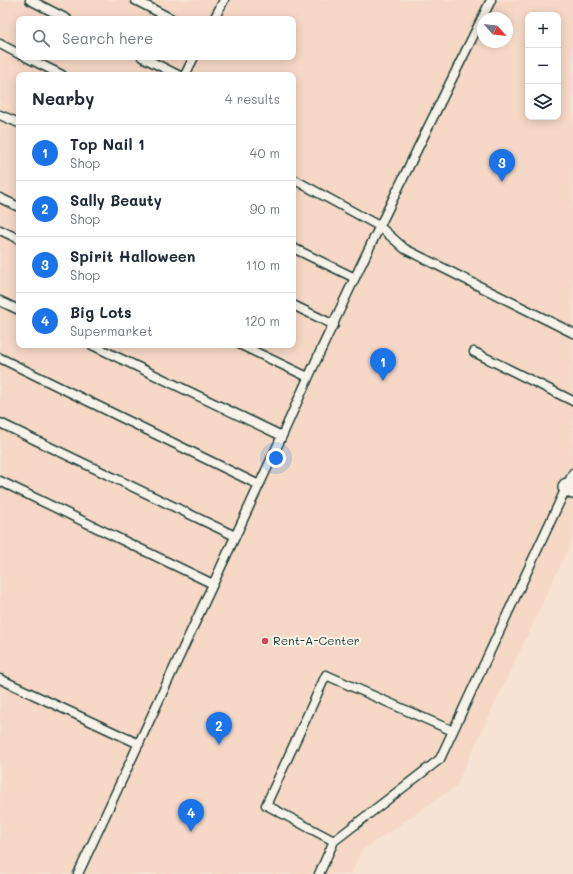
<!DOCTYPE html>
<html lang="en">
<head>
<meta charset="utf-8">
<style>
  :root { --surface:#fff; --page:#f6f6f7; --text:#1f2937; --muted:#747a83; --line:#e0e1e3; --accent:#1a73e8 }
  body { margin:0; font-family:Mali,sans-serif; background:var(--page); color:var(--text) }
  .controls { position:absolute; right:12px; top:12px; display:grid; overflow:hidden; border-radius:8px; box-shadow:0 2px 10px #0003 }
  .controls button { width:36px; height:36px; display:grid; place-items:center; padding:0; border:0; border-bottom:1px solid var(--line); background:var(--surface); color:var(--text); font:20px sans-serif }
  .compass { position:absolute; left:477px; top:12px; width:36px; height:36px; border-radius:50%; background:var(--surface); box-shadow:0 2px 10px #0003; rotate:117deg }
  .you { position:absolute; left:276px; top:458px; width:14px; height:14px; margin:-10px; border:3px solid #fff; border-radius:50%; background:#1a73e8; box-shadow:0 0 0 6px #1a73e833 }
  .badge { display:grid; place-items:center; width:26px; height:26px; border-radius:50%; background:var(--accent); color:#fff; font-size:13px; font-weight:700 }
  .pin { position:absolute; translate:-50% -33px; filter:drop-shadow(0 1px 2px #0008) }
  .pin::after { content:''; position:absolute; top:21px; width:14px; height:12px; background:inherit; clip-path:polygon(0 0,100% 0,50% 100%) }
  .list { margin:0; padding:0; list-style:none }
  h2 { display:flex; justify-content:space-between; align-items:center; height:52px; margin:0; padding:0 16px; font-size:17px }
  h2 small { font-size:13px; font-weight:400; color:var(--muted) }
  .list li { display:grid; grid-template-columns:26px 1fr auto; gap:12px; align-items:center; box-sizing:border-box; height:56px; padding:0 16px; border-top:1px solid var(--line) }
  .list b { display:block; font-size:15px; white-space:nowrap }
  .list p { margin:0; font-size:13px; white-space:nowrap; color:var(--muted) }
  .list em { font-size:13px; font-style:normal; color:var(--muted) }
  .icon { flex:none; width:22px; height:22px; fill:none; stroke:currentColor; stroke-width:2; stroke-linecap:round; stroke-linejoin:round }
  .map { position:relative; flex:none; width:573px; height:874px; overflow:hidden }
  .search { position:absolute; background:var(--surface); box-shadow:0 2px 10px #0003; left:16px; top:16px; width:280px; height:44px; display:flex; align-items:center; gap:10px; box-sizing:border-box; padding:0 14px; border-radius:8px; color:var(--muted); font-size:15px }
  .panel { position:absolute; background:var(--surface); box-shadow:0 2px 10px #0003; left:16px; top:72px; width:280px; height:276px; border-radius:8px }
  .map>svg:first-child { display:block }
  .built { fill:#f5d8c6; fill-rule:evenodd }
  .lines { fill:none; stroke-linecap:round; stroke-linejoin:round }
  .service-casing { stroke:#1f3d34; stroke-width:11 }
  .minor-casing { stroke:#1f3d34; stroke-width:20 }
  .service { stroke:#f7f3e8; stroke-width:8 }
  .minor { stroke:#f7f3e8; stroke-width:17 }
  .poi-dot { fill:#d1495b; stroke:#f7f3e8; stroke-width:1.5 }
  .labels { text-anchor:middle; stroke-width:4; stroke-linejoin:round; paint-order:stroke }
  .poi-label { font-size:12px; fill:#1f3d34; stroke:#f7f3e8; text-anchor:start }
</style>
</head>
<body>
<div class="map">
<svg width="573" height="874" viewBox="0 0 573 874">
  <rect width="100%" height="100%" fill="#f6e3d4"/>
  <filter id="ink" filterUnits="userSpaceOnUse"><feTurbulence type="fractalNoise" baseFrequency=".025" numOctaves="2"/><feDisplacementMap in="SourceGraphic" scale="8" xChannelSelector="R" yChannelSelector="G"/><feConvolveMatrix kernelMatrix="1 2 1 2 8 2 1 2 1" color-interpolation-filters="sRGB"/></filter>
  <g filter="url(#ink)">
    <!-- built -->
    <path class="built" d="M0 0H573V538L456 786 361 851 351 874H0ZM528 15H558V117H528ZM483 18H507V42H483ZM19 19H293V57H19ZM19 75H293V345H19Z"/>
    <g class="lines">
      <!-- service casing -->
      <g class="service-casing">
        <path id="service" d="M30 0 67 19
          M135 0 172 19
          M214 19 224 0
          M0 44 19 54
          M26 57 62 75
          M142 57 178 75
          M185 75 194 57
          M0 115 19 123
          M293 179 379 226 405 249 573 333
          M0 198 19 207
          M0 230 19 239
          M293 248 355 278
          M0 301 19 310
          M293 305 334 325
          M92 345 282 436
          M241 345 308 377
          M474 352 573 401
          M0 358 259 485
          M0 423 235 536
          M0 481 213 584
          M0 679 139 744
          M334 841 266 805 326 675 453 731
          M78 874 282 436C347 289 420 144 491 0
          M319 874 334 841 440 759 573 473"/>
      </g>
      <!-- minor casing -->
      <g class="minor-casing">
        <path id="minor" d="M567 487 573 490"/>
      </g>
      <!-- service -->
      <use href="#service" class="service"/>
      <!-- minor -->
      <use href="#minor" class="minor"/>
    </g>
  </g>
  <!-- markers -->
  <circle class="poi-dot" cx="265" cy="641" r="4"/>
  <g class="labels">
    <!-- poi labels -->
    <g class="poi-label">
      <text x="273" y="645">Rent-A-Center</text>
    </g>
  </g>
</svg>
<div class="controls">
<button>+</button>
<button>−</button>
<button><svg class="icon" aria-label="layers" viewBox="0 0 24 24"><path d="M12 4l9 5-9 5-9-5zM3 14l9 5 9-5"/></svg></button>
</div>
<svg class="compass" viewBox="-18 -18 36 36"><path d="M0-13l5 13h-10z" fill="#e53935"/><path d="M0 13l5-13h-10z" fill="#747a83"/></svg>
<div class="you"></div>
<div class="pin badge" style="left:383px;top:381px">1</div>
<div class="pin badge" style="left:219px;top:745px">2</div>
<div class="pin badge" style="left:502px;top:182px">3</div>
<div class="pin badge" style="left:191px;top:832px">4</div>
<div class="search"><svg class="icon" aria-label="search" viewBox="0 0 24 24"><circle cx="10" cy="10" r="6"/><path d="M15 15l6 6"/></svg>Search here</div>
<section class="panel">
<h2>Nearby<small>4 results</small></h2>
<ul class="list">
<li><span class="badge">1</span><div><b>Top Nail 1</b><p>Shop</p></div><em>40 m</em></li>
<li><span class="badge">2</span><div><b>Sally Beauty</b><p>Shop</p></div><em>90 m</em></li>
<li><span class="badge">3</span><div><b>Spirit Halloween</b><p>Shop</p></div><em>110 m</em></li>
<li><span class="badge">4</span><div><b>Big Lots</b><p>Supermarket</p></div><em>120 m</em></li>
</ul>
</section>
</div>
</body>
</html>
